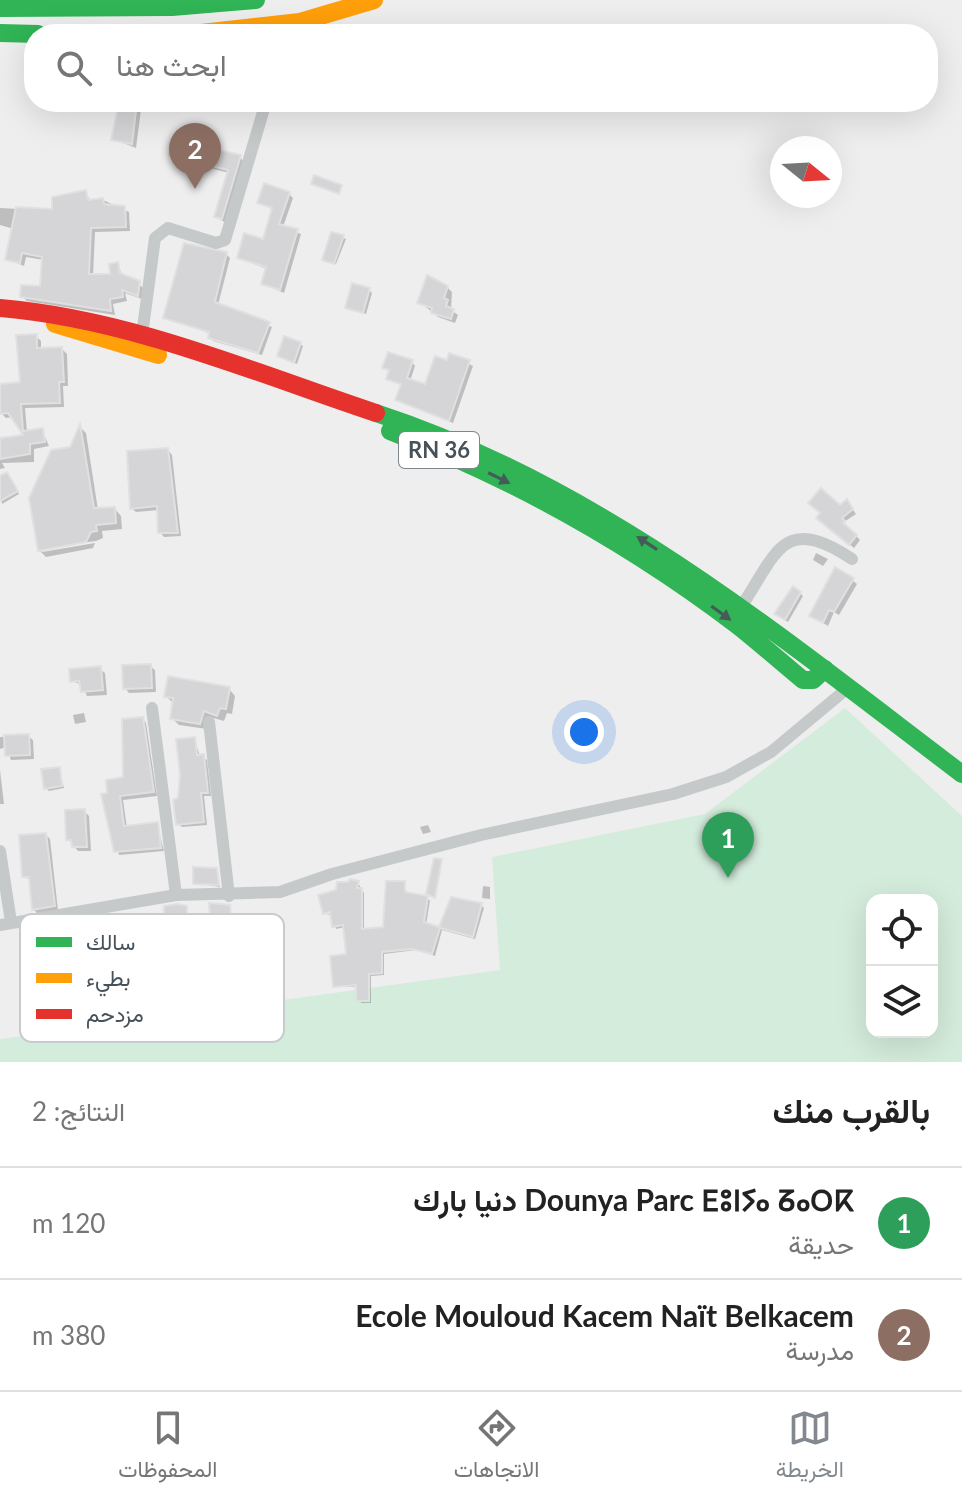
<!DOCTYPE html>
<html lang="ar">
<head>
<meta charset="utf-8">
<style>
  :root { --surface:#fff; --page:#f6f6f6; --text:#222; --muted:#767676; --line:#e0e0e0; --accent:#82888d }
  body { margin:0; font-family:Lato,Vazirmatn,"Noto Sans Tifinagh",sans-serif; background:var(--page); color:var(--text); direction:rtl }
  .controls { position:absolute; right:24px; bottom:24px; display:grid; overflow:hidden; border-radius:16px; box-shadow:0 8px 32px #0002 }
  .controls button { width:72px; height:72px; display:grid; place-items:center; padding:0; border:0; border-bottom:2px solid var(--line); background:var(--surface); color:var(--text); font:40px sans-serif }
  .compass { position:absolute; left:770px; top:136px; width:72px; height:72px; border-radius:50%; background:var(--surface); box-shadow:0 8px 32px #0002; rotate:108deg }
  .you { position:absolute; left:584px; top:732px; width:28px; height:28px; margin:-20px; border:6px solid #fff; border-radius:50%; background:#1a73e8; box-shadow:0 0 0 12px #1a73e833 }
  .badge { display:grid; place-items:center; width:52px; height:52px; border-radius:50%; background:var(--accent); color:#fff; font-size:26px; font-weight:700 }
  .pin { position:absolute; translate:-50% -66px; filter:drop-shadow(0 2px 4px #0008) }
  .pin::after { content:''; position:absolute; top:42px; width:28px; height:24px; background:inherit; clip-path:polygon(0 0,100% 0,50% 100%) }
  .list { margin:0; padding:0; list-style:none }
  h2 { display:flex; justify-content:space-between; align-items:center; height:104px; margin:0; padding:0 32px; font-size:34px }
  h2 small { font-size:26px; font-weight:400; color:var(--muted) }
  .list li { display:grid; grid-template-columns:52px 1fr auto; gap:24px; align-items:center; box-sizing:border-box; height:112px; padding:0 32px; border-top:2px solid var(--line) }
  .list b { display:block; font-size:30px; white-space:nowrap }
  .list p { margin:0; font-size:26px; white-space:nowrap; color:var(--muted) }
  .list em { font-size:26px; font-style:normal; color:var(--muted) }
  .icon { flex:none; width:44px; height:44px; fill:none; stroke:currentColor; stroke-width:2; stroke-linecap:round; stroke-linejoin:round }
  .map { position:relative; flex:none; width:962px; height:1062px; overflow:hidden; direction:ltr }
  .search { position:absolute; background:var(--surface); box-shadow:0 8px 32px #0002; left:24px; right:24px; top:24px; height:88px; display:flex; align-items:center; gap:20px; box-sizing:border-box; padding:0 28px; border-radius:32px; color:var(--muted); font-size:30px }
  .sheet { height:328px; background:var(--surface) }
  nav { display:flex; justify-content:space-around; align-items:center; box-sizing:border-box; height:112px; border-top:2px solid var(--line); background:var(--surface); font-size:22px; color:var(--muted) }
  nav a { display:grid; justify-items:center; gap:4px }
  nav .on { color:var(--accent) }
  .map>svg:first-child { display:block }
  .green { fill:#d4ecdc; fill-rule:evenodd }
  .shadow { fill:#0003 }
  .building { fill:#d5d5d7; stroke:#e0e0e1; stroke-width:2 }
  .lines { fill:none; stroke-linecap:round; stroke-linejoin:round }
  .street { stroke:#c6c9ca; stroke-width:12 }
  .fast { stroke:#30b455; stroke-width:18 }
  .slow { stroke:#ff9f0a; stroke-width:18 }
  .jam { stroke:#e5322d; stroke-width:18 }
  .oneway { fill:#455b59 }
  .labels { text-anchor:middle; stroke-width:6; stroke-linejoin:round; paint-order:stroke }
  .shield { fill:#fff; stroke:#7e858b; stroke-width:2 }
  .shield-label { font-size:22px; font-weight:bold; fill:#475159 }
  .key { fill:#fff; stroke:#c8cbcd; stroke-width:2 }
  .key-label { font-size:22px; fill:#475159 }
</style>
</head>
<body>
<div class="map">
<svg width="962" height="1062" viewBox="0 0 962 1062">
  <rect width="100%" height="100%" fill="#efeeee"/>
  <!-- green -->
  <path class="green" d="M845 708 962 816V1062H0V1039L500 970 492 857 705 814ZM872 900H932V1032H872Z"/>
  <!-- shadow -->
  <path class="shadow" d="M69 102H87L88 105 71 106Z
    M126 102H142L136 148 113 139Z
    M171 155 240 157 244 162 226 223 216 217 229 173 176 159Z
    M85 192 91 201 103 200 129 212 130 231 95 232 93 276H112L117 264 123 276 144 288 142 299 125 293 127 301 113 304 115 315 27 301 22 296 42 288 44 260 26 257 24 266 7 259 14 229 0 225V208L55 211Z
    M289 194 293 198 283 227 301 234 284 293 263 284 267 269 239 258 264 241 274 210 259 203Z
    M332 234 346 239 336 264 326 261Z
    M226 254 230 258 218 305 272 327 262 355 213 341 211 334 166 317Z
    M447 287 452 292 451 310 458 315 455 323 438 317 420 302Z
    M369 290 372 293 366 314 348 307Z
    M36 336 41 341V350L62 349 67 354 68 386H63L64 407 25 408 27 432 42 430 49 446 34 449V462L2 463 5 468 0 469V440L26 437 13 417 6 418 1 413 0 386 22 384Z
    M300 344 303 346 297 364 279 356Z
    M451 355 473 366 453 423 398 399 403 385 392 382 389 378 391 372 384 368 412 362 415 366 410 381 426 387Z
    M81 428 86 433 98 510 115 509 121 516 122 529 102 531 103 538 96 541 42 548V552L95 543 93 548 46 557 39 550Z
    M168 450 172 455 181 536 164 537 160 532 159 510 136 512 131 508Z
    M9 477 19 494 2 504 0 478Z
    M850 506 856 514 844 522 860 540 854 548 822 522 823 514Z
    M816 553 828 559 823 566 813 560Z
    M852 580 857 584 839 615 834 612 828 626 812 616Z
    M800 593 803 596 788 622 780 617Z
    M150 666 155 670 156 692 129 693 125 688Z
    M100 669 105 673 107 695 87 696 82 685 72 681Z
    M229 689 235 696 232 714 227 713 224 721 210 717 207 729 179 725 172 718 173 703 166 696Z
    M84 713 86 722 75 724 73 715Z
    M143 719 146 723 157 796 123 800 127 828 157 824 164 851 119 855 103 796 125 779Z
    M28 736 33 740 34 759 11 760 6 747 0 749V737Z
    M194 739 200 756 207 760 211 796H204L207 825 182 827 178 824 182 775Z
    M59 769 64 788 49 791 46 788Z
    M0 770 4 804H0Z
    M84 811 89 816 91 851H78L68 839Z
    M428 825 431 832 423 834 420 827Z
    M46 835 50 839 58 910 38 914 34 910 31 880 24 877Z
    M216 870 220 887 195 883Z
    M358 883 364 893V931L385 929 405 883 407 895 430 900 426 925 441 929 452 899 481 905 484 908 475 939 442 930 435 956 416 950 384 954V975L371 976V1003H361L358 987 335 986 348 956 345 927 336 929 332 915H326L340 912Z
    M483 886 490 887V899L482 898Z
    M229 907 236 959 218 960 215 957Z
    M187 908 189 974 164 976 161 973Z"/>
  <!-- building -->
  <path class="building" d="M124 102H137L132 144 111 140 118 107 123 108Z
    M172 139 241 155 222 219 214 217 228 170 169 155Z
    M314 175 342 185 339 194 311 184Z
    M264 183 290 192 279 224 298 229 280 290 261 284 266 267 237 258 244 233 263 239 272 208 257 203Z
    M86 190 88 200 103 198 104 204 125 206 126 227 91 228 89 274H110L109 264 118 262 120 273 140 281 138 296 122 290 123 297 110 299 111 311 20 297 21 285 40 286 42 257 22 253 20 263 5 260 16 207 52 209V197Z
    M331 232 344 235 334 264 322 260Z
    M184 243 227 252 215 302 270 322 258 353 208 338 209 332 163 318Z
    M427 275 448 286 444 298 448 300 446 306 454 309 451 319 431 313 432 308 417 303Z
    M352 283 370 288 363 313 345 308Z
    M37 334V348L62 347 64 382H59L60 403 21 404 23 431 43 428 45 442 30 444V454L0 459V438L23 435 8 413 0 414V384L20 382 16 335Z
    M284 336 301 342 294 363 277 356Z
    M388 352 413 360 407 378 425 384 435 356 447 360 449 353 470 360 449 421 395 400 401 384 386 379 389 370 382 368Z
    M80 424 94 508 115 507 116 523 96 525 97 531 91 532 86 542 38 551 29 498 51 450 70 447Z
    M168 448 178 533H158L157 506 130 509 127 451Z
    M7 472 18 491 0 501V476Z
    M821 488 840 505 847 499 853 509 842 518 845 521 843 523 857 535 849 545 816 518 820 513 808 503Z
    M835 567 854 578 834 612 829 610 823 623 809 616Z
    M793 586 801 592 785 620 774 614Z
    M151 664 152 688 123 689 122 665Z
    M101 666 103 690 81 692 79 681 70 682 69 669Z
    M168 676 230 687 226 709 220 708 217 716 204 711 200 724 170 719 173 698 164 697Z
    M143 717 154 792 120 796 124 826 158 822 161 848 114 852 101 794 107 793 106 780 123 777 122 719Z
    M29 734 30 755 5 756 4 735Z
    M195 737 197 755 204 754 208 793H201L204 822 176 825 173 800 178 798 180 775 176 739Z
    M60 767 62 786 44 789 41 769Z
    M85 809 87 847H72L71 840H66L65 810Z
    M46 833 55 906 32 910 29 877H22L19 835Z
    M434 858 442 859 435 898 426 894Z
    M193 867 217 868 219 885 193 884Z
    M350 879 359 881 357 888H362V929L383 927 386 881H405V892L428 896 424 922 439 927 451 897 482 903 473 937 440 928 432 954 412 949 382 952V973L369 974V1001H356V985L333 987 330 956 346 954 343 925 332 927 330 912 323 914 318 895 336 890 337 882H348Z
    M209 903 230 905 234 956 213 958Z
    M178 904 187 906V972L159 974 158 953 163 952 164 906Z"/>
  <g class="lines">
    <!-- street -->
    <path class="street" d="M142 335 155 238 168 228 216 243 225 240 266 102
      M741 607C778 551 783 514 852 559
      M152 708 176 895
      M209 722 229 896
      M0 851 11 922
      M0 925 176 895 280 892 332 874 481 835 673 794 726 777 771 752 849 687"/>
    <!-- fast -->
    <path class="fast" d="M0 8 172 7 256 0
      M0 33 38 34
      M376 413C599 486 777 634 962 774
      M390 431C514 479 630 544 737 625 760 643 781 662 803 680H813L825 669"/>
    <!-- slow -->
    <path class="slow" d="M192 34 300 22 374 0
      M55 324 158 355"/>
    <!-- jam -->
    <path class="jam" d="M0 308C130 319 253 372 376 413"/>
  </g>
  <!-- one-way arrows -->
  <defs><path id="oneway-solid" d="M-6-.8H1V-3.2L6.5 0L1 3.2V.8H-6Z" transform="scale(2)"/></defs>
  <g class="oneway">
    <use href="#oneway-solid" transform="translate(499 478) rotate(26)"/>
    <use href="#oneway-solid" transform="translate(647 543) rotate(-147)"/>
    <use href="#oneway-solid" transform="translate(721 613) rotate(36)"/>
  </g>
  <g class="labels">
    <!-- shield labels -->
    <rect class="shield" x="399" y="432" width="80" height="36" rx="6"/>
    <g class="shield-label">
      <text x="439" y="458">RN 36</text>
    </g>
  </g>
  <!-- legend -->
  <rect x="20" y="914" width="264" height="128" rx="12" class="key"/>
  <rect x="36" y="937" width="36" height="10" fill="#30b455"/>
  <rect x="36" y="973" width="36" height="10" fill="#ff9f0a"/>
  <rect x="36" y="1009" width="36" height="10" fill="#e5322d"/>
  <g class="key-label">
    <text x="86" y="950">سالك</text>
    <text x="86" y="986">بطيء</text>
    <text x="86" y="1022">مزدحم</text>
  </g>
</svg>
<div class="controls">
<button><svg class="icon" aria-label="locate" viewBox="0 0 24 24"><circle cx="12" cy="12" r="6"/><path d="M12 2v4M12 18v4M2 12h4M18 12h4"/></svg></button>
<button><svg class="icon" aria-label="layers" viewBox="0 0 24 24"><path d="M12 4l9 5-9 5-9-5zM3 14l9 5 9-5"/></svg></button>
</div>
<svg class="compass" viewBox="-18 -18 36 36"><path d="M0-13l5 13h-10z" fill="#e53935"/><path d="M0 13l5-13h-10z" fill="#767676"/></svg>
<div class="you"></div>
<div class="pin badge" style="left:728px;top:878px;background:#2e9e5b">1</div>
<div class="pin badge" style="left:195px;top:189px;background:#8d6e63">2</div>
<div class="search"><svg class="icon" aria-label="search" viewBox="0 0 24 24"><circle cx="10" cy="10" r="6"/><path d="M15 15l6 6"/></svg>ابحث هنا</div>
</div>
<section class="sheet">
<h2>بالقرب منك<small>النتائج: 2</small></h2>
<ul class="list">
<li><span class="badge" style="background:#2e9e5b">1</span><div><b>Dounya Parc ⴹⵓⵏⵢⴰ ⵒⴰⵔⴽ دنيا بارك</b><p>حديقة</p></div><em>120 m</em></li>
<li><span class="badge" style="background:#8d6e63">2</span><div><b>Ecole Mouloud Kacem Naït Belkacem</b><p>مدرسة</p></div><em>380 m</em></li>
</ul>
</section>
<nav>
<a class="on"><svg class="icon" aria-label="map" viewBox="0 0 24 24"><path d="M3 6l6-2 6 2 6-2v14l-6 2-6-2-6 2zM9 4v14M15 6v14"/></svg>الخريطة</a>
<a><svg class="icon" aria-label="directions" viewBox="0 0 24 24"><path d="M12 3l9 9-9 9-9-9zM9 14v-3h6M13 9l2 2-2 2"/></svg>الاتجاهات</a>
<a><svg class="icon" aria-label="saved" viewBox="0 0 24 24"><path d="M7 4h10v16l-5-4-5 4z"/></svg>المحفوظات</a>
</nav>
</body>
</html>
